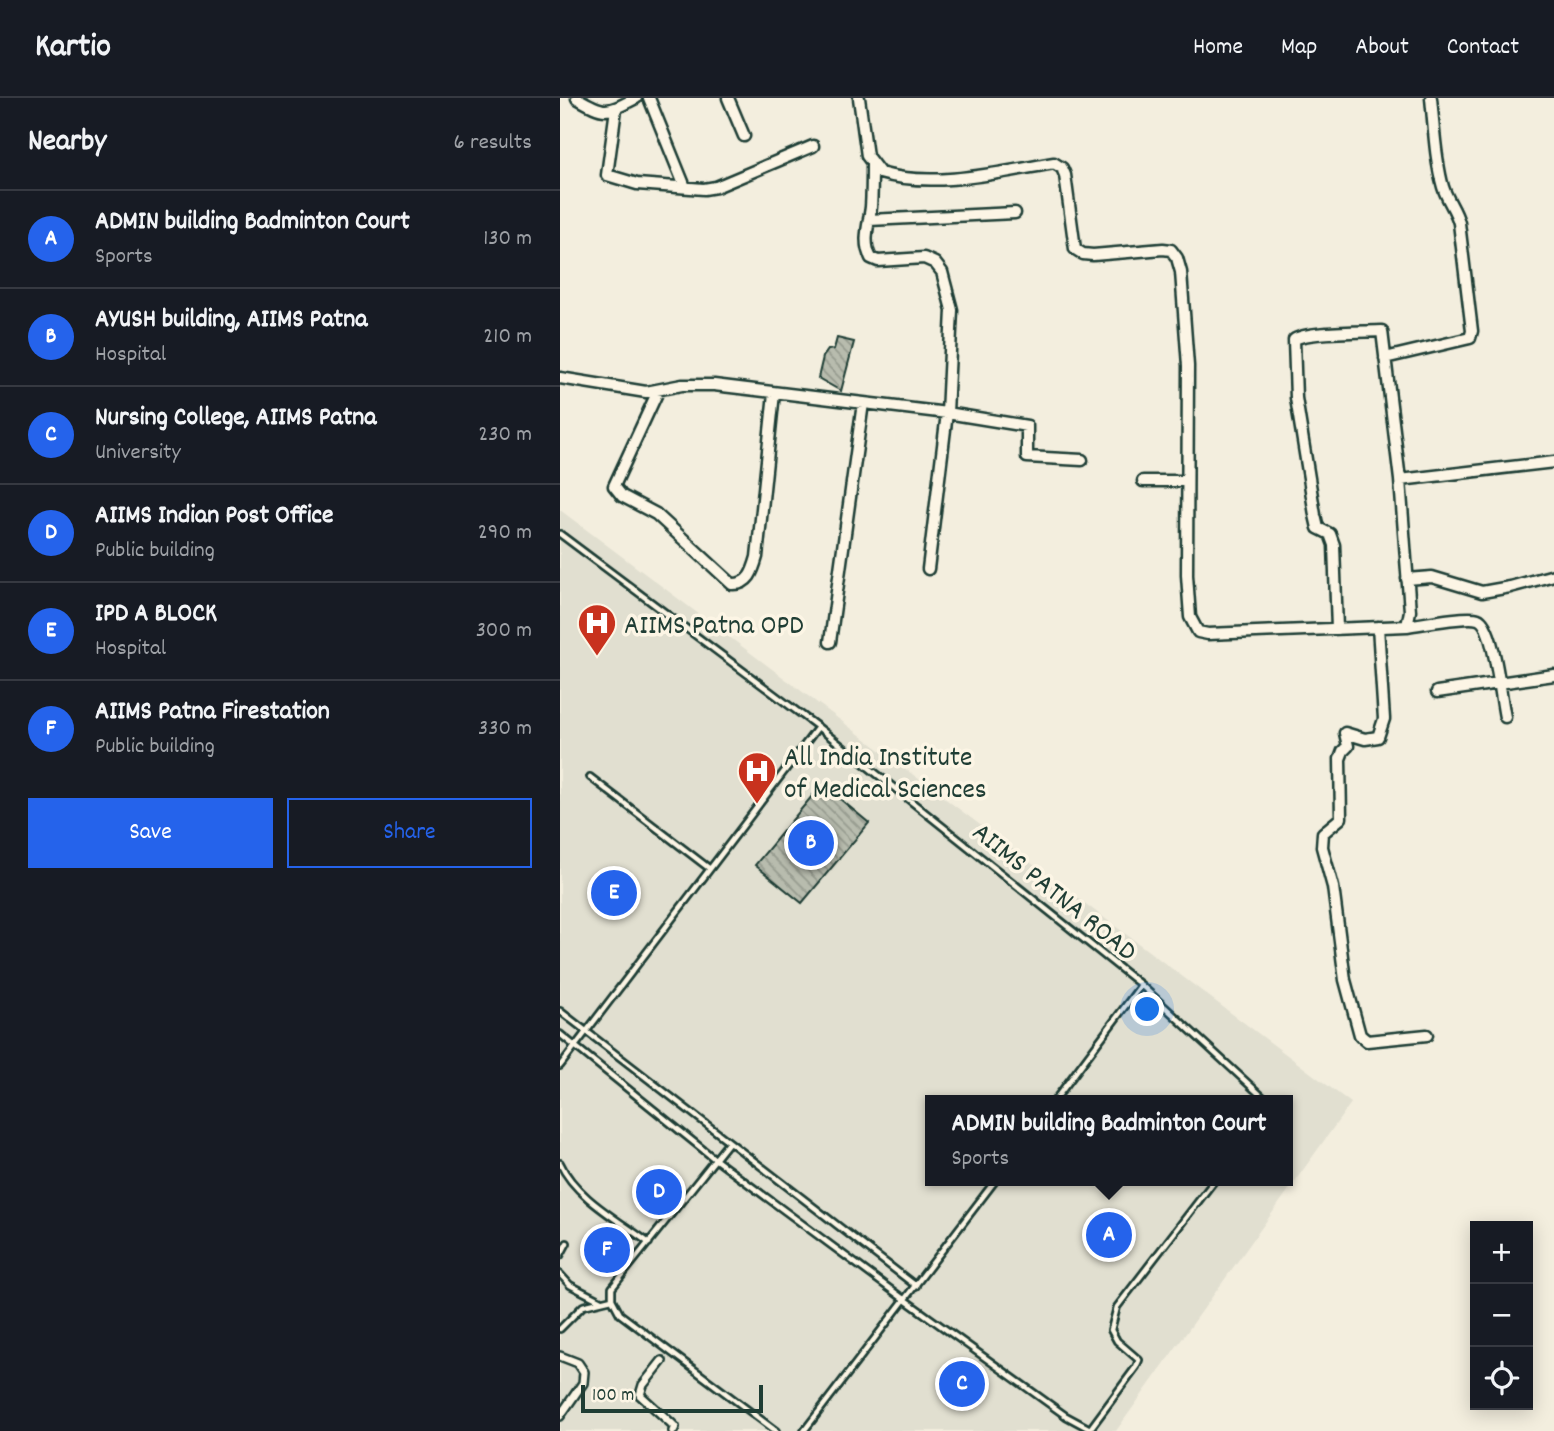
<!DOCTYPE html>
<html lang="en">
<head>
<meta charset="utf-8">
<style>
  :root { --surface:#171b24; --page:#242831; --text:#f1f3f6; --muted:#9ea1a6; --line:#363941; --accent:#2563eb }
  body { margin:0; font-family:Dekko,sans-serif; background:var(--page); color:var(--text) }
  .controls { position:absolute; right:21px; bottom:21px; display:grid; overflow:hidden; border-radius:0px; box-shadow:0 4px 18px #0003 }
  .controls button { width:63px; height:63px; display:grid; place-items:center; padding:0; border:0; border-bottom:2px solid var(--line); background:var(--surface); color:var(--text); font:35px sans-serif }
  .scale { position:absolute; left:21px; bottom:18px; width:182px; box-sizing:border-box; padding-left:7px; border:4px solid #1f3d34; border-top:0; font-size:19px; line-height:24px; white-space:nowrap; color:#1f3d34; -webkit-text-stroke:5px #fcf5e5; paint-order:stroke }
  .you { position:absolute; left:588px; top:912px; width:24px; height:24px; margin:-18px; border:5px solid #fff; border-radius:50%; background:#1a73e8; box-shadow:0 0 0 10px #1a73e833 }
  .badge { display:grid; place-items:center; width:46px; height:46px; border-radius:50%; background:var(--accent); color:#fff; font-size:23px; font-weight:700 }
  .pin { position:absolute; translate:-50% -50%; border:4px solid #fff; box-shadow:0 2px 7px #0006 }
  .popup { position:absolute; left:365px; top:997px; width:368px; height:91px; box-sizing:border-box; display:grid; place-content:center; border-radius:0px; background:var(--surface); filter:drop-shadow(0 2px 5px #0005); font-size:23px; white-space:nowrap; color:var(--muted) }
  .popup b { font-size:26px; color:var(--text) }
  .popup::after { content:''; position:absolute; left:50%; top:100%; margin-left:-14px; border:14px solid transparent; border-top-color:var(--surface) }
  .list { margin:0; padding:0; list-style:none }
  h2 { display:flex; justify-content:space-between; align-items:center; height:91px; margin:0; padding:0 28px; font-size:30px }
  h2 small { font-size:23px; font-weight:400; color:var(--muted) }
  .list li { display:grid; grid-template-columns:46px 1fr auto; gap:21px; align-items:center; box-sizing:border-box; height:98px; padding:0 28px; border-top:2px solid var(--line) }
  .list b { display:block; font-size:26px; white-space:nowrap }
  .list p { margin:0; font-size:23px; white-space:nowrap; color:var(--muted) }
  .list em { font-size:23px; font-style:normal; color:var(--muted) }
  .actions { display:flex; gap:14px; padding:21px 28px }
  .actions a { flex:1; padding:16px 0; border:2px solid var(--accent); border-radius:0px; text-align:center; font-size:24px; color:var(--accent) }
  .actions .main { background:var(--accent); color:#fff }
  .icon { flex:none; width:38px; height:38px; fill:none; stroke:currentColor; stroke-width:2; stroke-linecap:round; stroke-linejoin:round }
  .map { position:relative; flex:none; width:994px; height:1333px; overflow:hidden }
  header { display:flex; align-items:center; gap:42px; box-sizing:border-box; height:98px; padding:0 35px; background:var(--surface); border-bottom:2px solid var(--line) }
  header strong { font-size:33px }
  nav { display:flex; gap:38px; margin-inline-start:auto; font-size:24px }
  main { display:flex }
  aside { flex:1; background:var(--surface) }
  .map>svg:first-child { display:block }
  .built { fill:#e1dfd0; fill-rule:evenodd }
  .building { fill:url(#building-back-hatch); stroke:#1f3d34; stroke-width:2 }
  .lines { fill:none; stroke-linecap:round; stroke-linejoin:round }
  .service-casing { stroke:#1f3d34; stroke-width:10 }
  .pedestrian-casing { stroke:#1f3d34; stroke-width:12 }
  .minor-casing { stroke:#1f3d34; stroke-width:15 }
  .service { stroke:#fcf5e5; stroke-width:4.5 }
  .pedestrian { stroke:#fcf5e5; stroke-width:7 }
  .minor { stroke:#fcf5e5; stroke-width:10 }
  .labels { text-anchor:middle; stroke-width:7; stroke-linejoin:round; paint-order:stroke }
  .poi-label { font-size:28px; fill:#1f3d34; stroke:#fcf5e5; text-anchor:start }
  .street-label { font-size:28px; fill:#1f3d34; stroke:#fcf5e5 }
</style>
</head>
<body>
<header>
<strong>Kartio</strong>
<nav><a>Home</a><a>Map</a><a>About</a><a>Contact</a></nav>
</header>
<main>
<aside>
<h2>Nearby<small>6 results</small></h2>
<ul class="list">
<li><span class="badge">A</span><div><b>ADMIN building Badminton Court</b><p>Sports</p></div><em>130 m</em></li>
<li><span class="badge">B</span><div><b>AYUSH building, AIIMS Patna</b><p>Hospital</p></div><em>210 m</em></li>
<li><span class="badge">C</span><div><b>Nursing College, AIIMS Patna</b><p>University</p></div><em>230 m</em></li>
<li><span class="badge">D</span><div><b>AIIMS Indian Post Office</b><p>Public building</p></div><em>290 m</em></li>
<li><span class="badge">E</span><div><b>IPD A BLOCK</b><p>Hospital</p></div><em>300 m</em></li>
<li><span class="badge">F</span><div><b>AIIMS Patna Firestation</b><p>Public building</p></div><em>330 m</em></li>
</ul>
<div class="actions"><a class="main">Save</a><a>Share</a></div>
</aside>
<div class="map">
<svg width="994" height="1333" viewBox="0 0 994 1333">
  <defs>
    <pattern id="building-back-hatch" width="6" height="6" patternUnits="userSpaceOnUse" patternTransform="scale(1.75)"><rect width="6" height="6" fill="#b8bcae"/><path d="M-1 5l2 2M0 0l6 6M5-1l2 2" fill="none" stroke="#959a8e"/></pattern>
  </defs>
  <rect width="100%" height="100%" fill="#f3eede"/>
  <filter id="ink" filterUnits="userSpaceOnUse"><feTurbulence type="fractalNoise" baseFrequency=".0143" numOctaves="2"/><feDisplacementMap in="SourceGraphic" scale="14" xChannelSelector="R" yChannelSelector="G"/><feConvolveMatrix kernelMatrix="1 2 1 2 8 2 1 2 1" color-interpolation-filters="sRGB"/></filter>
  <g filter="url(#ink)">
    <!-- built -->
    <path class="built" d="M0 412 791 1005 556 1333H0ZM370 1002H728V1083H370Z"/>
    <!-- building -->
    <path class="building" d="M277 240 294 244 281 293 258 280 263 259 268 252 274 251Z
      M262 686 309 725 242 805 195 767Z"/>
    <g class="lines">
      <!-- service casing -->
      <g class="service-casing">
        <path id="service" d="M0 436 258 629
          M30 679 150 771
          M581 887 706 1002
          M0 913 356 1188
          M0 936 156 1062 345 1202 506 1318 530 1331 576 1269 579 1262 557 1243 551 1232 557 1209 654 1083
          M0 968 258 629 581 887 495 1002
          M169 1044 52 1190V1201L60 1216 216 1333
          M0 1065C15 1099 60 1123 89 1145
          M0 1158 7 1145
          M0 1176 10 1187 41 1203
          M0 1231 23 1208 52 1201
          M244 1333 435 1083"/>
      </g>
      <!-- pedestrian casing -->
      <g class="pedestrian-casing">
        <path id="pedestrian" d="M0 1258 18 1265 24 1274 23 1285 0 1318
          M102 1263 83 1287 80 1297 111 1325 115 1329 113 1333"/>
      </g>
      <!-- minor casing -->
      <g class="minor-casing">
        <path id="minor" d="M17 0C46 17 47 15 76 0
          M89 0 125 89
          M168 0 184 38
          M299 0 307 58 320 75C373 91 441 74 494 65L502 70 505 77 515 151 523 156 533 157 603 151 611 152 617 160 621 174 628 268 627 477 630 519 638 534 648 536 847 528 850 513 840 382 822 233C805 234 744 233 734 242L736 300 755 417 758 430 770 436 774 447 777 531
          M56 11 47 77 77 86 144 91 156 89 253 48
          M312 67C312 81 312 95 311 109 309 126 302 144 311 160L318 163 364 160 375 165 382 174 392 212 387 315 368 471
          M309 122 455 115
          M825 260 910 240 912 233 899 125C896 112 887 102 883 89 875 61 874 29 871 0
          M0 280 86 294 122 287H154L387 315 467 328V359L522 362
          M98 293 54 388 62 398 96 416 172 486C189 487 193 473 197 459L214 295
          M840 382 994 364
          M583 383H626
          M847 481 872 479 922 494 950 489 994 477
          M847 528C861 526 908 517 918 521 934 526 941 602 945 619
          M818 529 824 621 818 639 805 641 785 635 788 648 783 653 780 661 781 720 763 735 762 749 773 789 785 882 800 937 807 943 867 937
          M270 544 303 305
          M877 594 994 577"/>
      </g>
      <!-- service -->
      <use href="#service" class="service"/>
      <!-- pedestrian -->
      <use href="#pedestrian" class="pedestrian"/>
      <!-- minor -->
      <use href="#minor" class="minor"/>
    </g>
  </g>
  <!-- icons -->
  <defs>
    <g id="hospital-pin" transform="scale(2.0125)"><path d="M0 17L-7.5 6A9.5 9.5 0 1 1 7.5 6Z" fill="#c8321e" stroke="#fcf5e5"/><path d="M-5-5h3v3.5h4V-5h3V5h-3V1.5h-4V5h-3Z" fill="#fff"/></g>
  </defs>
  <g fill-rule="evenodd">
    <use href="#hospital-pin" x="37" y="525"/>
    <use href="#hospital-pin" x="197" y="673"/>
  </g>
  <g class="labels">
    <!-- poi labels -->
    <g class="poi-label">
      <text x="64" y="535">AIIMS Patna OPD</text>
      <text x="224" y="667">All India Institute<tspan x="224" dy="32">of Medical Sciences</tspan></text>
    </g>
    <!-- street labels -->
    <g class="street-label">
      <text transform="translate(496 792) rotate(39)" y="10">AIIMS PATNA ROAD</text>
    </g>
  </g>
</svg>
<div class="controls">
<button>+</button>
<button>−</button>
<button><svg class="icon" aria-label="locate" viewBox="0 0 24 24"><circle cx="12" cy="12" r="6"/><path d="M12 2v4M12 18v4M2 12h4M18 12h4"/></svg></button>
</div>
<div class="scale">100 m</div>
<div class="you"></div>
<div class="pin badge" style="left:549px;top:1137px">A</div>
<div class="popup"><b>ADMIN building Badminton Court</b>Sports</div>
<div class="pin badge" style="left:251px;top:745px">B</div>
<div class="pin badge" style="left:402px;top:1286px">C</div>
<div class="pin badge" style="left:99px;top:1094px">D</div>
<div class="pin badge" style="left:54px;top:795px">E</div>
<div class="pin badge" style="left:47px;top:1152px">F</div>
</div>
</main>
</body>
</html>
